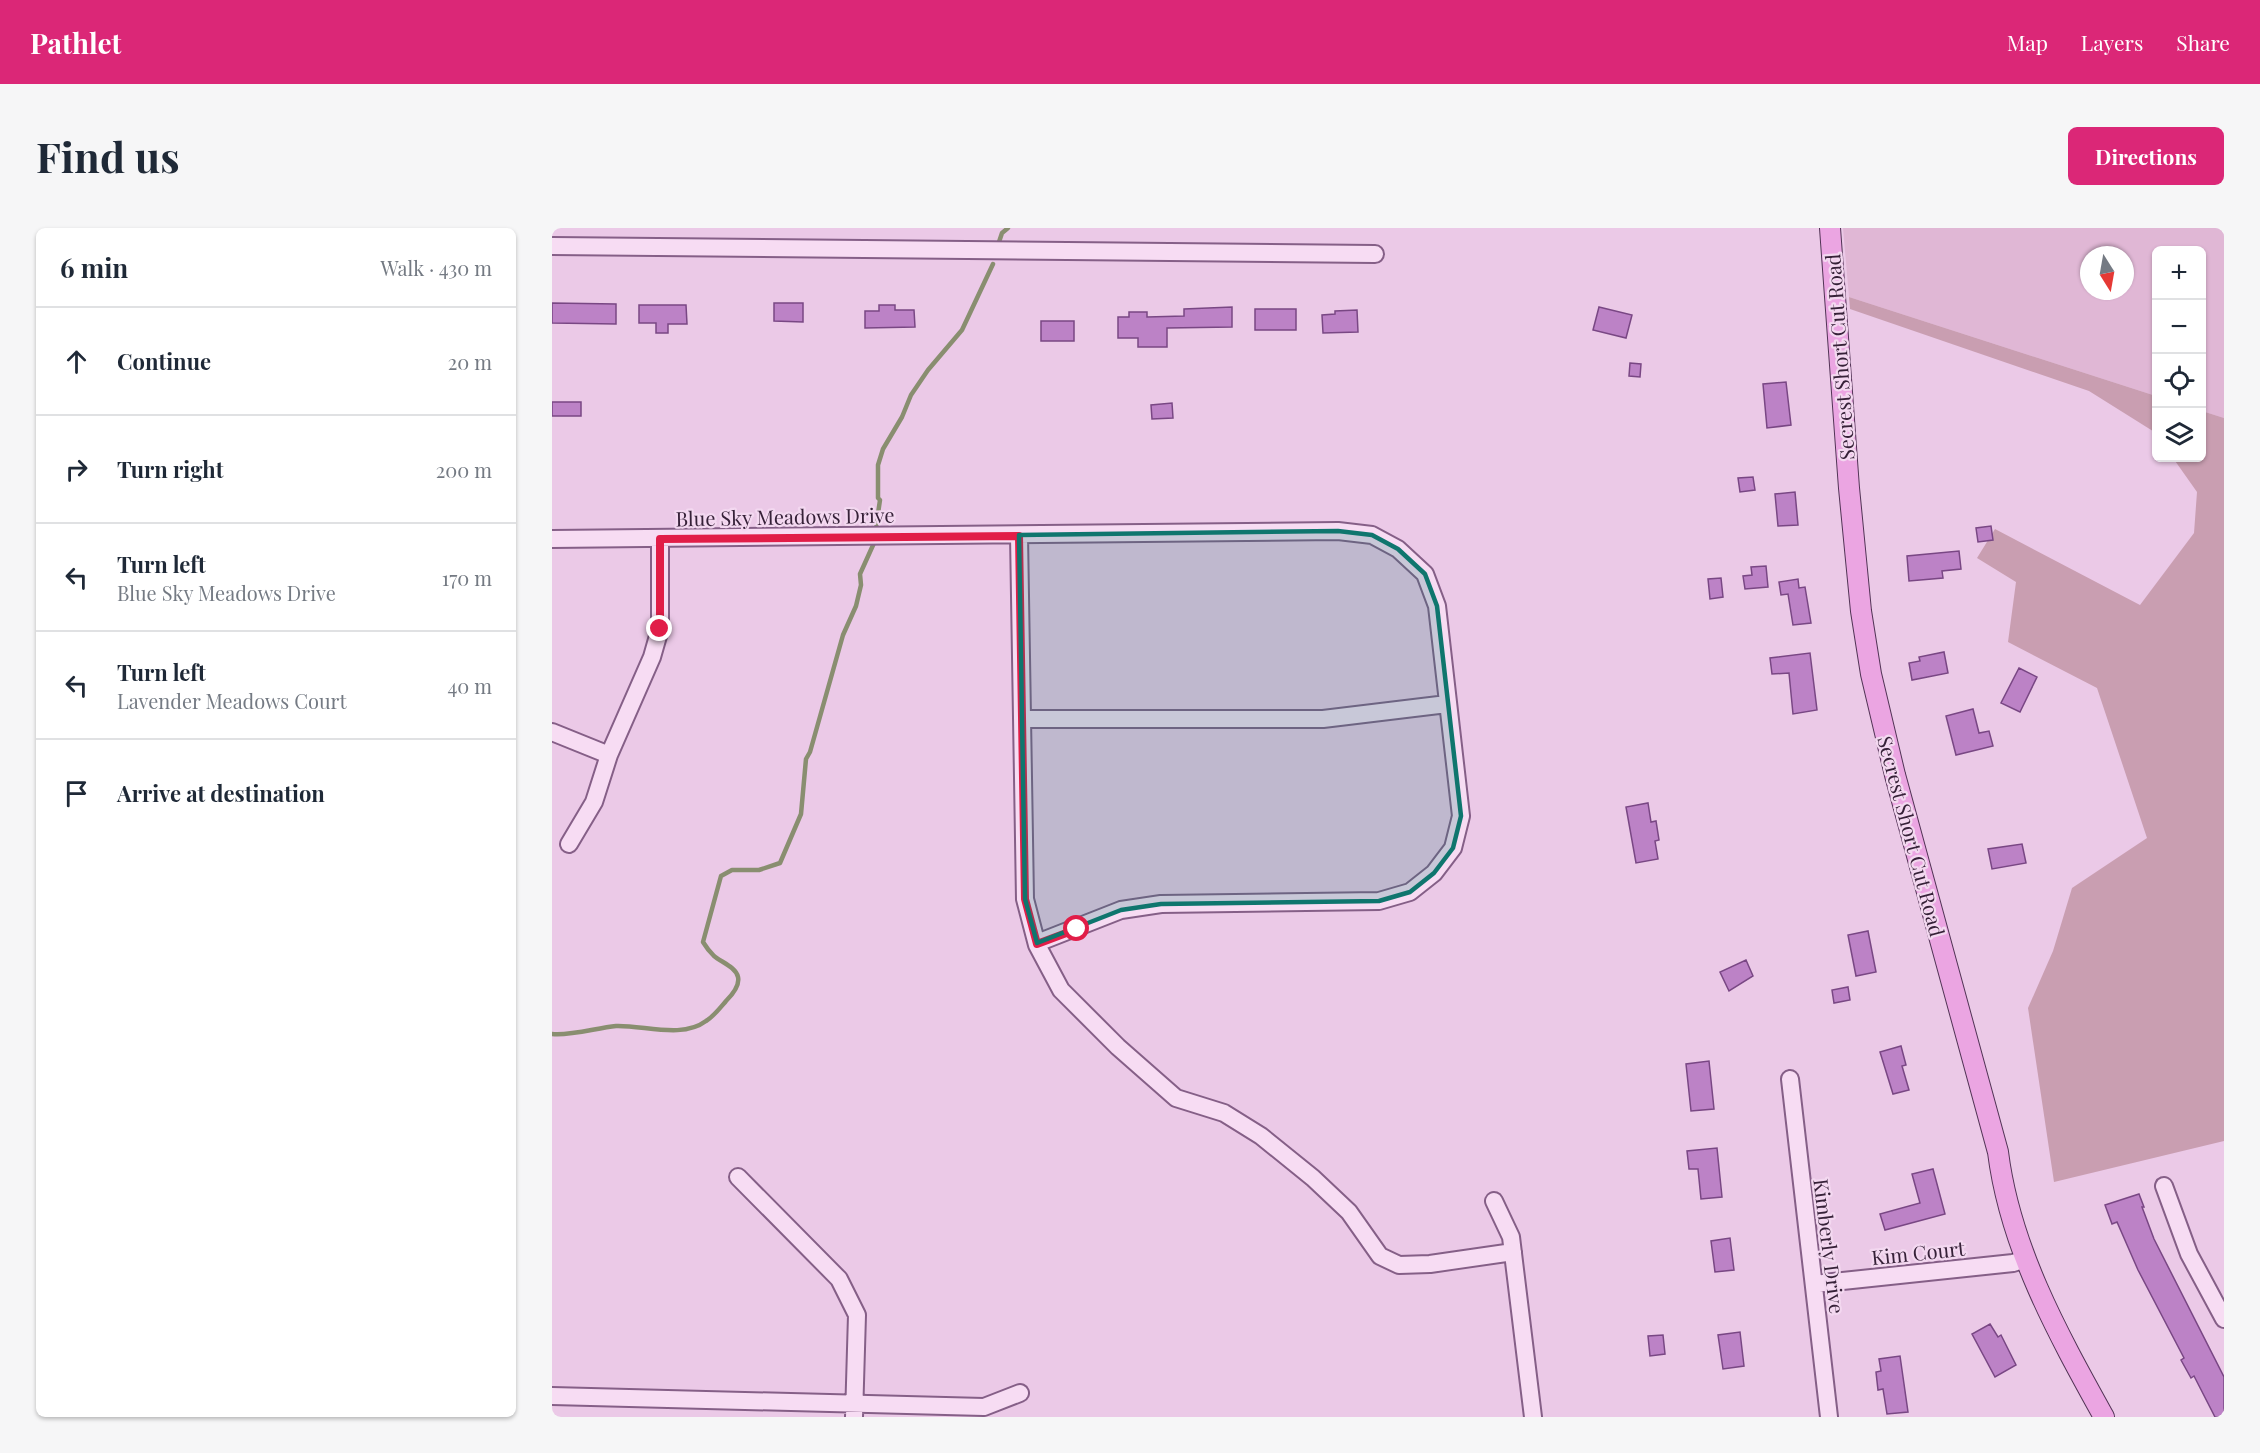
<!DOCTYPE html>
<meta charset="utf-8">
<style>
body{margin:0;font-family:"Playfair Display",serif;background:#f6f6f7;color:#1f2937}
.controls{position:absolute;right:18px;top:18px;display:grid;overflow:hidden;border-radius:9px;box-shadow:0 2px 4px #0004}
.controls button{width:54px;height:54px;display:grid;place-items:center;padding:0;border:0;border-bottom:2px solid #e0e1e3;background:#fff;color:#1f2937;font:30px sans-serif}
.compass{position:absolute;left:1528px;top:18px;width:54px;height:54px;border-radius:50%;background:#fff;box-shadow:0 2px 4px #0004;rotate:169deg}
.stop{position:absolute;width:18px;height:18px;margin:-14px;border:4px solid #e11d48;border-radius:50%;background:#fff}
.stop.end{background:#e11d48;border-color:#fff;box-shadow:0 2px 6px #0008}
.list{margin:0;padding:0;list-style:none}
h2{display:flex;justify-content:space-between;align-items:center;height:78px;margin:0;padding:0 24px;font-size:26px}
h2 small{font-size:20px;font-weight:400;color:#747a83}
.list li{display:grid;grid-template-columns:39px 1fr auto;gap:18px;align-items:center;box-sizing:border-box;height:108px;padding:0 24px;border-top:2px solid #e0e1e3}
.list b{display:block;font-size:22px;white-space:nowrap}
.list p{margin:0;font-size:20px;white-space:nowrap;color:#747a83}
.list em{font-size:20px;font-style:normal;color:#747a83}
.icon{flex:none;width:33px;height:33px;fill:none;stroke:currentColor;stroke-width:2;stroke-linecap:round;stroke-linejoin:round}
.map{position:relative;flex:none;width:1672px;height:1189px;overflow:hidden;border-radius:9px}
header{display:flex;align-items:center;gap:36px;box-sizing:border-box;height:84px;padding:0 30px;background:#db2777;color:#fff}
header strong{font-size:28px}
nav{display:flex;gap:33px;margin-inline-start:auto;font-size:21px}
.intro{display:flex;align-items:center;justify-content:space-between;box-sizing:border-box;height:144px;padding:0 36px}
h1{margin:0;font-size:42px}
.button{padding:15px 27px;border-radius:9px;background:#db2777;color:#fff;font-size:21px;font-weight:700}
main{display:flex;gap:36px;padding:0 36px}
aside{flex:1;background:#fff;border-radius:9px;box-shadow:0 2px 4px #0004}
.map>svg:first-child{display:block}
.farmland{fill:#e0b7d5;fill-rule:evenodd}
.green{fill:#c99eb1}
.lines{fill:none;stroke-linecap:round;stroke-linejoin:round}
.stream{stroke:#898e70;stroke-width:4.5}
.building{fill:#bc82c6;stroke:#794784;stroke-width:1.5}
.minor-casing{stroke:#855f87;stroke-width:20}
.major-casing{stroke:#513355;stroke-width:22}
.minor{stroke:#f7dcf3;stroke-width:16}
.major{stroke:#eba5e2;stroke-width:20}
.route{stroke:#e11d48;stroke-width:8}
.marked{fill:#0f766e;fill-opacity:0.2;stroke:#0f766e;stroke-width:4.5;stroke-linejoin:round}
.labels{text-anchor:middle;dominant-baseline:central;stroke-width:4.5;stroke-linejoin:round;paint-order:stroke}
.street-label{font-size:20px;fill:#362138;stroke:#f3d8f0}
</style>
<header>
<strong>Pathlet</strong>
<nav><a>Map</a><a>Layers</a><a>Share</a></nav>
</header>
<div class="intro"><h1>Find us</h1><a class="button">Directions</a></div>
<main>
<aside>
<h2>6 min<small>Walk · 430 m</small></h2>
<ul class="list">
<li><svg class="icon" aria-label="ahead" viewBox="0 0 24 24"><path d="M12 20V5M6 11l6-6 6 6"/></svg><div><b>Continue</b></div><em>20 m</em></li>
<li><svg class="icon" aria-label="right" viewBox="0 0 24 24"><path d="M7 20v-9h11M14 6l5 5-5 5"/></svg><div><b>Turn right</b></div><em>200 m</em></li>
<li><svg class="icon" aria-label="left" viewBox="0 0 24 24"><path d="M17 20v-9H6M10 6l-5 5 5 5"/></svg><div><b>Turn left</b><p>Blue Sky Meadows Drive</p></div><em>170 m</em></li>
<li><svg class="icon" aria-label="left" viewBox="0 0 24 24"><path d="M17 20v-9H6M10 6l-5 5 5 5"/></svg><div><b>Turn left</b><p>Lavender Meadows Court</p></div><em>40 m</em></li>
<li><svg class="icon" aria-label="arrive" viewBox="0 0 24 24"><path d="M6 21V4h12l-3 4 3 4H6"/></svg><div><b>Arrive at destination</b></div></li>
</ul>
</aside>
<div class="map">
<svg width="1672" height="1189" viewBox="0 0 1672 1189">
<rect width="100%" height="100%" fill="#ebc9e7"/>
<path class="farmland" d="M 1291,0 L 1672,0 L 1672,190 L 1650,183 L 1650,22 L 1604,22 L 1604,168 L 1297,69 ZM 1537,27 L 1573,27 L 1573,63 L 1537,63 Z"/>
<path class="green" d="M 1297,69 L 1604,168 L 1604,205 L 1537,163 L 1298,81 Z
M 1650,183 L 1672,190 L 1672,913 L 1502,954 L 1476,780 L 1501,723 L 1520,660 L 1595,610 L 1545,460 L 1456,414 L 1464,354 L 1425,330 L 1443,301 L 1588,377 L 1642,305 L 1645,264 L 1621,230 L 1650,230 Z"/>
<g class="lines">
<path class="stream" d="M 446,17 L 450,5 L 456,0
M 324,299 L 328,272 L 326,270 L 326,237 L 331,221 L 350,189 L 359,167 L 376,142 L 410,102 L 441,36
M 0,806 C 19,808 44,800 64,798 C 92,797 130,811 154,793 C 162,788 168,780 174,773 C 180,767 188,758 186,749 C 184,739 169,734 162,728 C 158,724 154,719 151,714 L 169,648 L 180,642 L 207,642 L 228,635 L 249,586 L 254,531 L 258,524 L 291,407 L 304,378 L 309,357 L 308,346 L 322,315"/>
</g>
<path class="building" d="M 0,75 L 64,76 L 64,96 L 0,95 Z
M 222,75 L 251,75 L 251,94 L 222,93 Z
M 87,77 L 134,77 L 135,96 L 116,96 L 116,105 L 104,105 L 104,95 L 87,95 Z
M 327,77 L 343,77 L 343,82 L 362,82 L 363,99 L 313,100 L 313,83 L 327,83 Z
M 680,79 L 680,99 L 615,100 L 615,119 L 586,119 L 586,110 L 566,110 L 566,89 L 577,89 L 577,84 L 595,84 L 595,89 L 632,88 L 632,81 Z
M 1047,79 L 1080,87 L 1074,110 L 1041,102 Z
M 703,81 L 744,81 L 744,102 L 703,102 Z
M 805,82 L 806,104 L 771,105 L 770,87 L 783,86 L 783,83 Z
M 489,93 L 522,93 L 522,113 L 489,113 Z
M 1078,135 L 1089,136 L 1088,149 L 1077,148 Z
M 1234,154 L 1239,197 L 1215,200 L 1211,156 Z
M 0,174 L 29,174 L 29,188 L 0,188 Z
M 620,175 L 621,190 L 600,191 L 599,177 Z
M 1201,249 L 1203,262 L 1188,264 L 1186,250 Z
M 1243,264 L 1246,297 L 1226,298 L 1223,266 Z
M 1439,298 L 1441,312 L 1426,314 L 1424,300 Z
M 1407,323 L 1409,341 L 1390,343 L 1391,350 L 1357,353 L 1355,328 Z
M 1214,338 L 1216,359 L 1193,361 L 1191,348 L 1200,347 L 1199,339 Z
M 1169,350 L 1171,369 L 1158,371 L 1156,351 Z
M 1246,351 L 1247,360 L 1253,359 L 1259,395 L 1241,397 L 1236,366 L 1229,367 L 1227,354 Z
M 1392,424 L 1396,445 L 1360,452 L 1357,435 L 1368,433 L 1367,429 Z
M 1258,425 L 1265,482 L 1241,486 L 1237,445 L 1220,446 L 1218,430 Z
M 1467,440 L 1485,449 L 1468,484 L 1449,475 Z
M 1421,481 L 1427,505 L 1437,503 L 1441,518 L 1404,527 L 1394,488 Z
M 1096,575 L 1099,594 L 1104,593 L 1107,612 L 1103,613 L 1106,631 L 1084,635 L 1074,579 Z
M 1470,616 L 1474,635 L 1440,641 L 1436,621 Z
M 1316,703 L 1324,744 L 1304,748 L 1296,707 Z
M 1194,732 L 1201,748 L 1177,763 L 1168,744 Z
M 1296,759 L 1298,772 L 1282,775 L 1280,762 Z
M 1349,818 L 1354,837 L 1350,838 L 1357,862 L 1341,866 L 1328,824 Z
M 1157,833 L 1162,881 L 1139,883 L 1134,836 Z
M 1165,920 L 1170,969 L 1149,971 L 1146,941 L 1137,941 L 1135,923 Z
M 1381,941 L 1393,986 L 1333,1002 L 1328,986 L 1368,975 L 1360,946 Z
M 1587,966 L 1592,979 L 1590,979 L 1602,1011 L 1672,1149 L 1672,1189 L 1663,1189 L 1642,1148 L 1639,1150 L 1629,1132 L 1632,1130 L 1586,1042 L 1565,994 L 1560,996 L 1553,977 Z
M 1178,1010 L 1182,1042 L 1163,1044 L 1159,1013 Z
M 1438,1096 L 1446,1109 L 1449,1107 L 1464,1137 L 1443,1149 L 1420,1106 Z
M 1188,1104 L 1192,1138 L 1171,1141 L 1166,1107 Z
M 1111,1107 L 1113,1126 L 1098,1128 L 1096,1108 Z
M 1348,1128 L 1356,1184 L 1335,1186 L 1331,1161 L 1326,1162 L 1324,1144 L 1329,1143 L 1327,1131 Z"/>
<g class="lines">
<defs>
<path id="minor" d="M 0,18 L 823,26
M 467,307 L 473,671 L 485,717 L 509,762 L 566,819 L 624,870 L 672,885 L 709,908 L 761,950 L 797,984 L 828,1028 L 847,1037 L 878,1036 L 961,1024
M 0,311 L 786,303 L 820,307 L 846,321 L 873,346 L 885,378 L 909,588 L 901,620 L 882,645 L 858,664 L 827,673 L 609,676 L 569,682 L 485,715
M 470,491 L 771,491 L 895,476
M 0,504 L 57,527
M 17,616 L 42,574 L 57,527 L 100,429 L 108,401 L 108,311
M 1238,851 L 1277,1189
M 186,949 L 287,1051 L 305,1087 L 302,1189
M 1612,958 L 1637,1026 L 1672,1091
M 942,973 L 959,1009 L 981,1189
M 1262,1056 L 1461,1035 L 1474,1031
M 0,1168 L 432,1179 L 468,1165"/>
<path id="major" d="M 1278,0 L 1297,260 L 1309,383 L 1319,446 L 1343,547 L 1446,924 C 1458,1020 1506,1106 1552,1189"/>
</defs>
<use href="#minor" class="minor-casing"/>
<use href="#major" class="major-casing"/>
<use href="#minor" class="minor"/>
<use href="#major" class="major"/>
</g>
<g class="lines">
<path class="route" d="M 108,401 L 108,311 L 467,308 L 473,671 L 485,716 L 525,701"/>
</g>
<path class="marked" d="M 786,303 L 820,307 L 846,321 L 873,346 L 885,378 L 909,588 L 901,620 L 882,645 L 858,664 L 827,673 L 609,676 L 569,682 L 485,715 L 473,671 L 467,307 Z"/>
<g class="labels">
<g class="street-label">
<text transform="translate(1287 129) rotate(-94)">Secrest Short Cut Road</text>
<text transform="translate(233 288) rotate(-1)">Blue Sky Meadows Drive</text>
<text transform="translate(1360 608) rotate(75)">Secrest Short Cut Road</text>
<text transform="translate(1278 1018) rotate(83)">Kimberly Drive</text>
<text transform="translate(1366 1024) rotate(-6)">Kim Court</text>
</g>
</g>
</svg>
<div class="controls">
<button>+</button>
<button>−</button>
<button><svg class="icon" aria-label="locate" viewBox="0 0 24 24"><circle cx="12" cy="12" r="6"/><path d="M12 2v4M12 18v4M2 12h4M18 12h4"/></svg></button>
<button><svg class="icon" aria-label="layers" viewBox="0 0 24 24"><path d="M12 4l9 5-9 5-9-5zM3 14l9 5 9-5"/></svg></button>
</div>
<svg class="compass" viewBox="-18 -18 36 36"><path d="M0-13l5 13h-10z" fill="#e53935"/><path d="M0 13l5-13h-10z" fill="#747a83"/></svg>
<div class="stop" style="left:525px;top:701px"></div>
<div class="stop end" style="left:108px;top:401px"></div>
</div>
</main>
